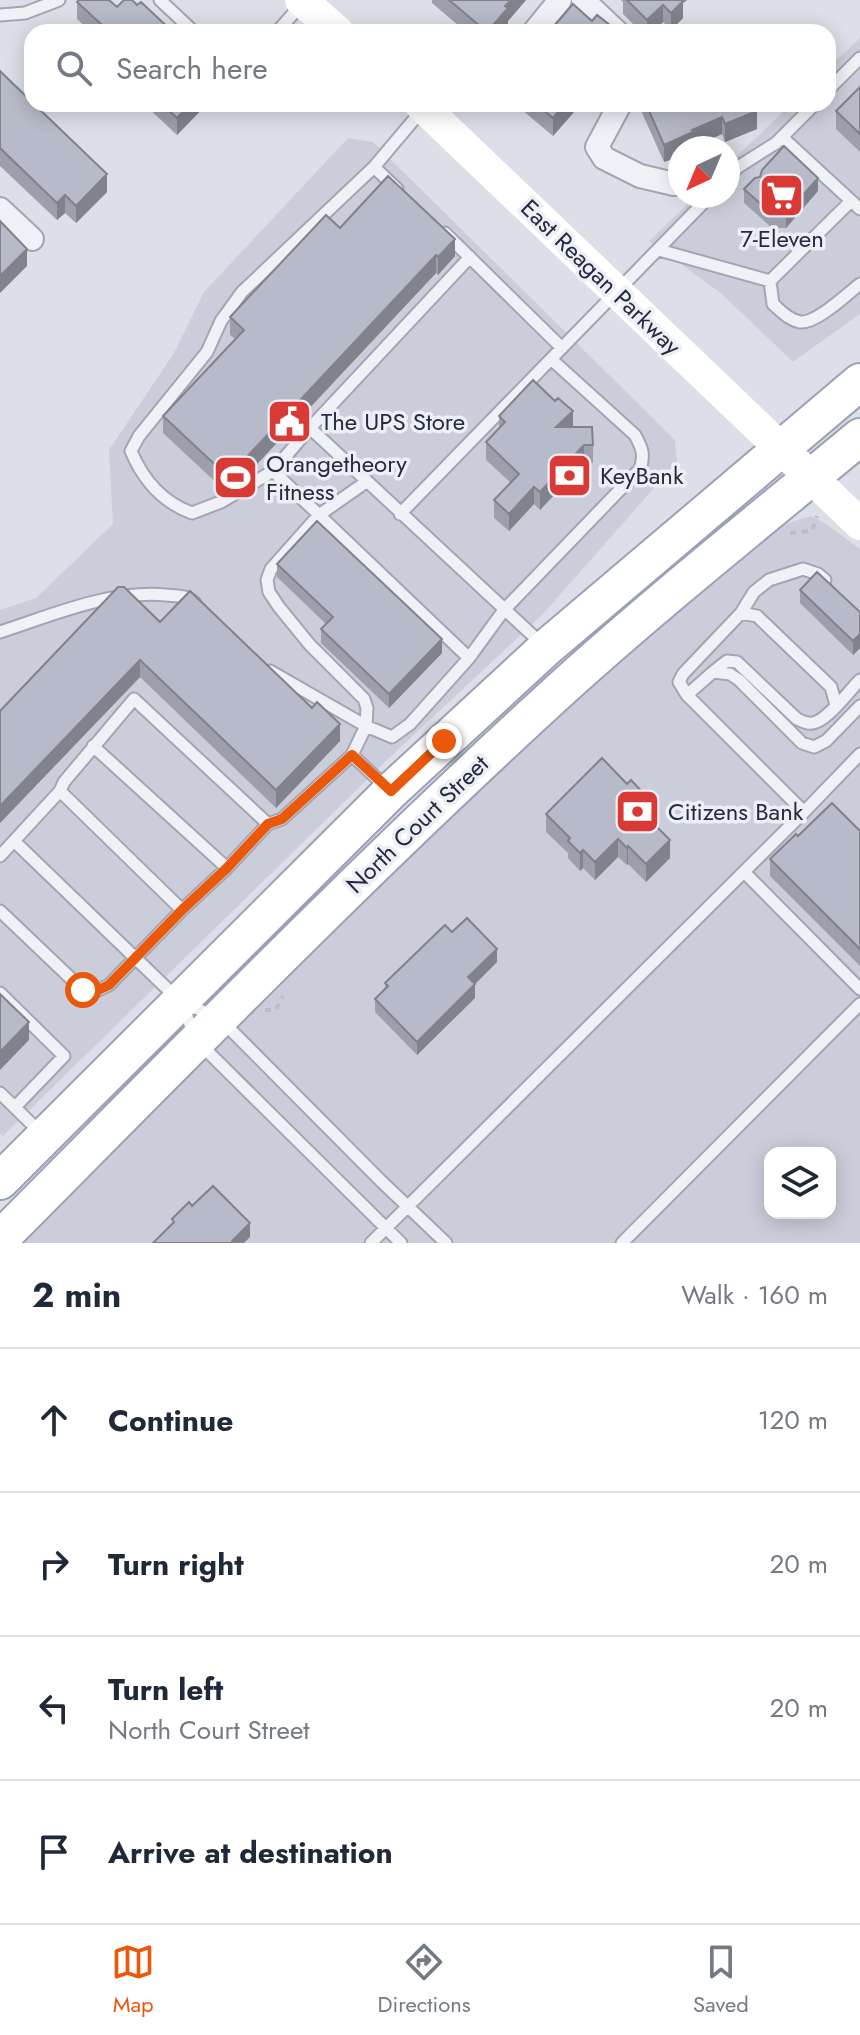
<!DOCTYPE html>
<meta charset="utf-8">
<style>
body{margin:0;font-family:Jost,sans-serif;background:#f6f6f7;color:#1f2937}
.controls{position:absolute;right:24px;bottom:24px;display:grid;overflow:hidden;border-radius:16px;box-shadow:0 4px 20px #0003}
.controls button{width:72px;height:72px;display:grid;place-items:center;padding:0;border:0;border-bottom:2px solid #e0e1e3;background:#fff;color:#1f2937;font:40px sans-serif}
.compass{position:absolute;left:668px;top:136px;width:72px;height:72px;border-radius:50%;background:#fff;box-shadow:0 4px 20px #0003;rotate:224deg}
.stop{position:absolute;width:24px;height:24px;margin:-18px;border:6px solid #ea580c;border-radius:50%;background:#fff}
.stop.end{background:#ea580c;border-color:#fff;box-shadow:0 2px 8px #0008}
.list{margin:0;padding:0;list-style:none}
h2{display:flex;justify-content:space-between;align-items:center;height:104px;margin:0;padding:0 32px;font-size:34px}
h2 small{font-size:26px;font-weight:400;color:#747a83}
.list li{display:grid;grid-template-columns:52px 1fr auto;gap:24px;align-items:center;box-sizing:border-box;height:144px;padding:0 32px;border-top:2px solid #e0e1e3}
.list b{display:block;font-size:30px;white-space:nowrap}
.list p{margin:0;font-size:26px;white-space:nowrap;color:#747a83}
.list em{font-size:26px;font-style:normal;color:#747a83}
.icon{flex:none;width:44px;height:44px;fill:none;stroke:currentColor;stroke-width:2;stroke-linecap:round;stroke-linejoin:round}
.map{position:relative;flex:none;width:860px;height:1243px;overflow:hidden}
.search{position:absolute;background:#fff;box-shadow:0 4px 20px #0003;left:24px;right:24px;top:24px;height:88px;display:flex;align-items:center;gap:20px;box-sizing:border-box;padding:0 28px;border-radius:24px;color:#747a83;font-size:30px}
.sheet{height:680px;background:#fff}
nav{display:flex;justify-content:space-around;align-items:center;box-sizing:border-box;height:112px;border-top:2px solid #e0e1e3;background:#fff;font-size:22px;color:#747a83}
nav a{display:grid;justify-items:center;gap:4px}
nav .on{color:#ea580c}
.map>svg:first-child{display:block}
.built{fill:#cbceda;fill-rule:evenodd}
.lines{fill:none;stroke-linecap:round;stroke-linejoin:round}
.lane-casing{stroke:#a2a5b2;stroke-width:15}
.street-casing{stroke:#a2a5b2;stroke-width:26}
.primary-casing{stroke:#9ba1b5;stroke-width:40}
.path{stroke:#bbbdc7;stroke-width:4;stroke-dasharray:6 6;stroke-linecap:butt}
.lane{stroke:#f0f1f6;stroke-width:11}
.street{stroke:#f0f1f6;stroke-width:22}
.secondary{stroke:#fff;stroke-width:32}
.primary{stroke:#fff;stroke-width:36}
.wall{fill:#9da0ac}
.shaded-wall{fill:#80828c}
.building{fill:#b7bac8;stroke:#80828c;stroke-width:2}
.route{stroke:#ea580c;stroke-width:10}
.labels{text-anchor:middle;dominant-baseline:central;stroke-width:7;stroke-linejoin:round;paint-order:stroke}
.poi-label{font-size:24px;fill:#252a40;stroke:#eceff6;text-anchor:start}
.street-label{font-size:24px;fill:#252a40;stroke:#eceff6}
</style>
<div class="map">
<svg width="860" height="1243" viewBox="0 0 860 1243">
<rect width="100%" height="100%" fill="#dddfe8"/>
<path class="built" d="M 860,38 L 860,314 L 793,362 L 722,294 L 649,241 L 696,196 L 728,196 L 728,165 L 791,104 L 828,104 L 828,68 Z
M 348,138 L 373,142 L 675,440 L 677,462 L 543,614 L 386,761 L 3,1136 L 0,1134 L 0,610 L 36,598 L 113,524 L 109,450 L 174,353 L 204,292 Z
M 811,516 L 825,523 L 860,549 L 860,1243 L 19,1243 L 504,760 L 776,527 ZM 770,1153 L 830,1153 L 830,1213 L 770,1213 Z"/>
<g class="lines">
<defs>
<path id="lane" d="M 160,0 L 194,32
M 0,15 L 25,13 L 59,0
M 277,32 L 300,6
M 828,90 L 860,58
M 782,137 L 860,209
M 374,167 L 242,292 L 221,321 L 207,352 L 139,436 L 131,451 C 143,480 162,502 192,513 L 221,502 L 273,471 L 469,658
M 728,177 L 738,167 L 776,143 L 815,104
M 397,189 L 374,167 L 422,110
M 445,233 L 562,348
M 659,250 L 770,281 L 773,304 C 781,311 789,320 800,322 C 816,324 847,294 860,284
M 770,281 L 851,201
M 310,428 L 544,646
M 273,471 L 310,428 L 470,257
M 400,514 L 551,359
M 741,613 L 757,616 L 831,687 L 836,705
M 0,632 C 53,615 109,590 166,595 C 177,596 187,595 195,603
M 270,671 L 366,726 L 392,737 L 410,724 L 469,658 L 504,610 L 640,469 C 645,455 642,448 635,435 L 551,359 L 710,196
M 713,672 L 727,661 L 737,662 L 797,719 C 804,722 809,725 816,722 C 830,717 849,691 860,680
M 687,695 L 713,672 L 730,674 L 739,680 L 802,743 L 814,747 L 826,741 L 860,706
M 93,746 L 227,868
M 352,755 L 387,788
M 60,791 L 182,910
M 804,812 L 687,695 L 679,682 L 683,674 L 741,613 L 754,592 L 769,580 L 803,569 L 818,574 L 825,580
M 14,841 L 181,1002 L 219,1018 L 381,1181 L 446,1243
M 0,856 L 60,791 L 64,782 L 134,699 L 268,824
M 744,872 L 860,989
M 0,911 L 83,990 L 96,991 L 109,985 L 182,910 L 227,868 L 268,824 L 282,819 L 352,755 L 366,726 L 367,708 L 364,699 L 310,645 L 279,607 L 269,592 L 267,580 L 271,569 L 319,515 L 366,482
M 0,993 L 64,1056 L 15,1107
M 183,1006 L 196,1040 L 401,1243
M 0,1093 L 41,1133
M 371,1243 L 804,812 L 860,754
M 622,1243 L 860,1004"/>
<path id="street" d="M 583,0 L 617,32
M 534,32 L 560,0
M 620,104 L 597,147 L 604,158 L 640,176 L 674,184 L 680,181
M 0,209 L 32,239"/>
<path id="primary" d="M 0,1181 L 391,791 L 546,648 L 860,382
M 0,1239 C 185,1053 367,866 560,690 C 657,602 760,520 860,437"/>
</defs>
<use href="#lane" class="lane-casing"/>
<use href="#street" class="street-casing"/>
<use href="#primary" class="primary-casing"/>
<path class="path" d="M 790,533 L 812,531 L 817,516
M 265,1010 L 276,1010 L 283,996"/>
<use href="#lane" class="lane"/>
<use href="#street" class="street"/>
<path class="secondary" d="M 301,0 L 338,32
M 420,104 L 860,524"/>
<use href="#primary" class="primary"/>
</g>
<path class="wall" d="M 432,0 L 526,0 L 508,21 L 508,26 L 502,32 L 466,32 L 432,3 Z
M 621,0 L 687,0 L 683,3 L 683,18 L 671,30 L 663,22 L 653,32 L 641,32 L 623,14 L 623,2 Z
M 77,2 L 117,7 L 137,5 L 173,32 L 91,32 L 77,19 Z
M 0,71 L 107,192 L 76,223 L 65,213 L 57,220 L 0,166 Z
M 860,87 L 860,152 L 836,129 L 836,111 Z
M 144,104 L 207,104 L 177,135 Z
M 515,104 L 577,104 L 574,108 L 574,112 L 553,136 Z
M 638,104 L 758,104 L 754,106 L 757,129 L 725,142 L 722,134 L 693,147 L 693,148 L 680,148 L 680,156 L 664,162 Z
M 744,189 L 818,191 L 786,228 L 772,228 L 744,203 Z
M 340,228 L 455,256 L 438,275 L 436,273 L 242,480 L 224,490 L 163,433 L 163,416 L 235,339 L 230,335 L 230,317 Z
M 499,416 L 573,427 L 593,445 L 593,463 L 584,463 L 540,510 L 534,504 L 509,531 L 494,518 L 494,500 L 511,483 L 486,460 L 486,442 L 499,428 Z
M 277,564 L 442,653 L 389,708 L 321,643 L 321,629 L 326,624 L 277,577 Z
M 800,590 L 860,612 L 860,648 L 853,655 L 800,603 Z
M 160,622 L 340,741 L 276,808 L 140,677 L 0,823 L 0,711 Z
M 647,805 L 670,858 L 646,882 L 628,864 L 627,865 L 618,857 L 595,880 L 583,868 L 580,871 L 568,858 L 568,853 L 546,832 L 546,814 Z
M 860,831 L 860,966 L 770,876 L 770,859 L 798,836 Z
M 452,932 L 497,962 L 475,984 L 475,998 L 417,1055 L 375,1012 L 375,999 L 385,988 L 385,983 Z"/>
<path class="shaded-wall" d="M 511,0 L 526,0 L 508,21 L 508,26 L 502,32 L 487,32 Z
M 676,0 L 687,0 L 683,3 L 683,18 L 671,30 L 671,13 Z
M 663,5 L 663,22 L 653,32 L 647,32 L 647,20 Z
M 190,104 L 207,104 L 177,135 L 177,118 Z
M 565,104 L 577,104 L 574,108 L 574,112 L 553,136 L 553,118 Z
M 757,111 L 757,129 L 725,142 L 725,124 Z
M 722,117 L 722,134 L 693,147 L 693,148 L 680,148 L 680,156 L 664,162 L 664,145 L 692,130 Z
M 107,174 L 107,192 L 76,223 L 76,206 Z
M 818,178 L 818,191 L 786,228 L 786,214 Z
M 65,195 L 65,213 L 57,220 L 57,203 Z
M 455,239 L 455,256 L 438,275 L 438,257 Z
M 27,249 L 27,266 L 0,293 L 0,276 Z
M 436,255 L 436,273 L 242,480 L 224,490 L 224,473 Z
M 573,411 L 573,428 L 556,427 Z
M 584,445 L 584,463 L 540,510 L 540,492 Z
M 534,487 L 534,504 L 509,531 L 509,514 Z
M 860,634 L 860,648 L 853,655 L 853,641 Z
M 442,639 L 442,653 L 389,708 L 389,694 Z
M 140,660 L 140,677 L 0,823 L 0,806 Z
M 340,724 L 340,741 L 276,808 L 276,790 Z
M 657,814 L 657,832 L 651,821 Z
M 618,839 L 618,857 L 595,880 L 595,862 Z
M 670,840 L 670,858 L 646,882 L 646,864 Z
M 628,846 L 628,864 L 627,865 L 627,848 Z
M 583,850 L 583,868 L 580,871 L 580,853 Z
M 497,949 L 497,962 L 468,991 L 468,977 Z
M 475,984 L 475,998 L 417,1055 L 417,1042 Z
M 29,1022 L 29,1040 L 0,1070 L 0,1052 Z
M 250,1223 L 250,1237 L 244,1243 L 232,1243 L 232,1241 Z"/>
<path class="building" d="M 79,0 L 109,0 L 117,7 L 124,0 L 132,0 L 137,5 L 141,2 L 173,32 L 94,32 L 101,24 L 77,2 Z
M 449,0 L 511,0 L 505,6 L 508,8 L 487,32 Z
M 627,0 L 683,0 L 683,1 L 671,13 L 663,5 L 647,20 Z
M 573,4 L 592,21 L 597,15 L 611,26 L 606,32 L 554,32 L 556,30 L 553,27 Z
M 0,71 L 32,102 L 32,104 L 34,104 L 107,174 L 76,206 L 65,195 L 57,203 L 0,148 Z
M 860,87 L 860,134 L 836,111 Z
M 162,104 L 190,104 L 177,118 Z
M 536,104 L 565,104 L 553,118 Z
M 646,104 L 754,104 L 757,111 L 725,124 L 722,117 L 692,130 L 693,132 L 664,145 Z
M 784,146 L 818,178 L 786,214 L 772,214 L 744,189 L 755,178 L 760,177 L 762,170 Z
M 388,176 L 455,239 L 438,257 L 436,255 L 242,462 L 224,473 L 163,416 L 244,330 L 230,317 L 326,215 L 340,228 Z
M 0,221 L 27,249 L 0,276 Z
M 533,380 L 555,401 L 558,398 L 573,411 L 556,427 L 592,427 L 593,445 L 584,445 L 540,492 L 534,487 L 509,514 L 494,500 L 519,474 L 486,442 L 505,422 L 499,416 Z
M 317,521 L 442,639 L 389,694 L 321,629 L 333,617 L 277,564 Z
M 817,572 L 860,612 L 860,634 L 853,641 L 800,590 Z
M 118,587 L 124,587 L 160,622 L 190,591 L 312,708 L 317,702 L 340,724 L 276,790 L 140,660 L 0,806 L 0,711 Z
M 602,758 L 627,784 L 631,780 L 647,797 L 643,801 L 657,814 L 651,821 L 670,840 L 646,864 L 628,846 L 627,848 L 618,839 L 595,862 L 583,850 L 580,853 L 568,841 L 570,838 L 546,814 Z
M 832,803 L 860,831 L 860,949 L 770,859 L 796,834 L 798,836 Z
M 467,918 L 497,949 L 468,977 L 475,984 L 417,1042 L 375,999 L 388,986 L 385,983 L 445,925 L 452,932 Z
M 0,994 L 29,1022 L 0,1052 Z
M 213,1186 L 250,1223 L 232,1241 L 235,1243 L 153,1243 L 174,1222 L 172,1219 L 189,1202 L 192,1206 Z"/>
<g class="lines">
<path class="route" d="M 83,990 L 96,991 L 109,985 L 182,910 L 227,868 L 268,824 L 282,819 L 352,755 L 391,791 L 444,741"/>
</g>
<defs>
<symbol id="supermarket-square" viewBox="-11 -11 22 22"><rect x="-9" y="-9" width="18" height="18" rx="4" fill="#d93a36" stroke="#eceff6"/><path d="M-6-5.5h2.5l.6 2H6L4.5 2H-2.5L-4.4-4H-6ZM-1.5 3.2a1.3 1.3 0 1 0 .1 0ZM3 3.2a1.3 1.3 0 1 0 .1 0Z" fill="#fff"/></symbol>
<symbol id="civic-square" viewBox="-11 -11 22 22"><rect x="-9" y="-9" width="18" height="18" rx="4" fill="#d93a36" stroke="#eceff6"/><path d="M-.6-6.5H3V-4.5H.6V-3L4-1V1h2V6H-6V1h2V-1L-.6-3ZM-1.2 2.5V6h2.4V2.5Z" fill="#fff"/></symbol>
<symbol id="bank-square" viewBox="-11 -11 22 22"><rect x="-9" y="-9" width="18" height="18" rx="4" fill="#d93a36" stroke="#eceff6"/><path d="M-6-4H6V4H-6ZM0-2.3a2.3 2.3 0 1 0 0 4.6a2.3 2.3 0 1 0 0-4.6Z" fill="#fff"/></symbol>
<symbol id="stadium-square" viewBox="-11 -11 22 22"><rect x="-9" y="-9" width="18" height="18" rx="4" fill="#d93a36" stroke="#eceff6"/><path d="M0-5a6.5 5 0 1 0 0 10a6.5 5 0 1 0 0-10ZM-3.5-1.8h7v3.6h-7Z" fill="#fff"/></symbol>
</defs>
<g fill-rule="evenodd">
<use href="#supermarket-square" x="756" y="170" width="51" height="51"/>
<use href="#civic-square" x="264" y="396" width="51" height="51"/>
<use href="#bank-square" x="544" y="450" width="51" height="51"/>
<use href="#stadium-square" x="210" y="452" width="51" height="51"/>
<use href="#bank-square" x="612" y="786" width="51" height="51"/>
</g>
<g class="labels">
<g class="poi-label">
<text x="782" y="238" text-anchor="middle">7-Eleven</text>
<text x="321" y="421">The UPS Store</text>
<text x="266" y="463">Orangetheory<tspan x="266" dy="28">Fitness</tspan></text>
<text x="600" y="475">KeyBank</text>
<text x="668" y="811">Citizens Bank</text>
</g>
<g class="street-label">
<text transform="translate(601 277) rotate(44)">East Reagan Parkway</text>
<text transform="translate(417 824) rotate(-44)">North Court Street</text>
</g>
</g>
</svg>
<div class="controls">
<button><svg class="icon" aria-label="layers" viewBox="0 0 24 24"><path d="M12 4l9 5-9 5-9-5zM3 14l9 5 9-5"/></svg></button>
</div>
<svg class="compass" viewBox="-18 -18 36 36"><path d="M0-13l5 13h-10z" fill="#e53935"/><path d="M0 13l5-13h-10z" fill="#747a83"/></svg>
<div class="stop" style="left:83px;top:990px"></div>
<div class="stop end" style="left:444px;top:741px"></div>
<div class="search"><svg class="icon" aria-label="search" viewBox="0 0 24 24"><circle cx="10" cy="10" r="6"/><path d="M15 15l6 6"/></svg>Search here</div>
</div>
<section class="sheet">
<h2>2 min<small>Walk · 160 m</small></h2>
<ul class="list">
<li><svg class="icon" aria-label="ahead" viewBox="0 0 24 24"><path d="M12 20V5M6 11l6-6 6 6"/></svg><div><b>Continue</b></div><em>120 m</em></li>
<li><svg class="icon" aria-label="right" viewBox="0 0 24 24"><path d="M7 20v-9h11M14 6l5 5-5 5"/></svg><div><b>Turn right</b></div><em>20 m</em></li>
<li><svg class="icon" aria-label="left" viewBox="0 0 24 24"><path d="M17 20v-9H6M10 6l-5 5 5 5"/></svg><div><b>Turn left</b><p>North Court Street</p></div><em>20 m</em></li>
<li><svg class="icon" aria-label="arrive" viewBox="0 0 24 24"><path d="M6 21V4h12l-3 4 3 4H6"/></svg><div><b>Arrive at destination</b></div></li>
</ul>
</section>
<nav>
<a class="on"><svg class="icon" aria-label="map" viewBox="0 0 24 24"><path d="M3 6l6-2 6 2 6-2v14l-6 2-6-2-6 2zM9 4v14M15 6v14"/></svg>Map</a>
<a><svg class="icon" aria-label="directions" viewBox="0 0 24 24"><path d="M12 3l9 9-9 9-9-9zM9 14v-3h6M13 9l2 2-2 2"/></svg>Directions</a>
<a><svg class="icon" aria-label="saved" viewBox="0 0 24 24"><path d="M7 4h10v16l-5-4-5 4z"/></svg>Saved</a>
</nav>
